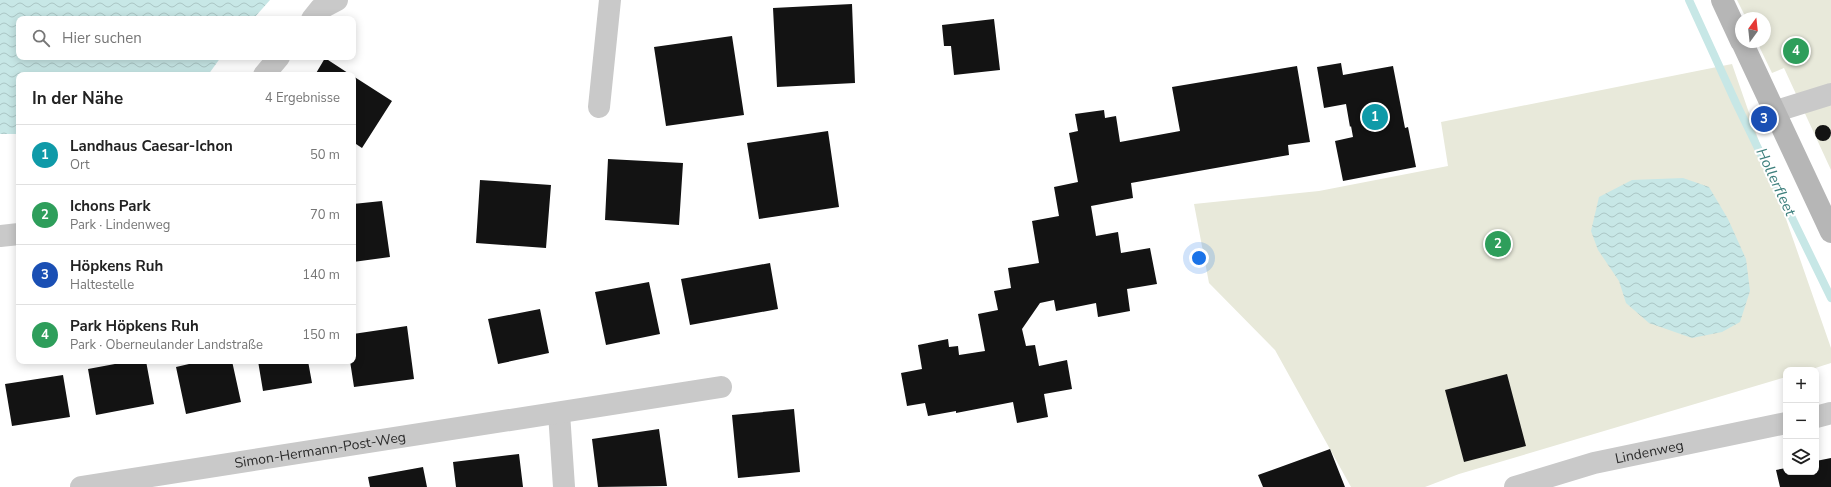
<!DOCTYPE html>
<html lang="de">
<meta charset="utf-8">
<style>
body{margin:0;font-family:"Nunito Sans",sans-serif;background:#f6f6f6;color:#222}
.controls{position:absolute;right:12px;bottom:12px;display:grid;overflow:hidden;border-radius:8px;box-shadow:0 2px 10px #0003}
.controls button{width:36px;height:36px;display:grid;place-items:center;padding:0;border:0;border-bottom:1px solid #e0e0e0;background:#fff;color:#222;font:20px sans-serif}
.compass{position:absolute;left:1735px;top:12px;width:36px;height:36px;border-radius:50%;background:#fff;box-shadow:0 2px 10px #0003;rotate:15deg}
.you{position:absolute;left:1199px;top:258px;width:14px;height:14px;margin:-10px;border:3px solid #fff;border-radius:50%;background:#1a73e8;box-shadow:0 0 0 6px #1a73e833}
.badge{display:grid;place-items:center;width:26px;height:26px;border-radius:50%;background:#b45309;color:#fff;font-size:13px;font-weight:700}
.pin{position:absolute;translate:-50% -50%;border:2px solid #fff;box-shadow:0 1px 4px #0006}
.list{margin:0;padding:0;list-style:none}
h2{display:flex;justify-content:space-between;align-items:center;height:52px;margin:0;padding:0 16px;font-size:17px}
h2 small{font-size:13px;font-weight:400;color:#767676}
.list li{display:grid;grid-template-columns:26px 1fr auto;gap:12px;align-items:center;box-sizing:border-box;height:60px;padding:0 16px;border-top:1px solid #e0e0e0}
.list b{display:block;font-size:15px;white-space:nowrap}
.list p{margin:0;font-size:13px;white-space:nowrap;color:#767676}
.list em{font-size:13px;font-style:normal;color:#767676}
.icon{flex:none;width:22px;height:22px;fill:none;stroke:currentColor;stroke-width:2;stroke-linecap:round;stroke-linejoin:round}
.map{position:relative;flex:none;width:1831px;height:487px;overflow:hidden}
.search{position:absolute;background:#fff;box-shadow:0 2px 10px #0003;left:16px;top:16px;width:340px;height:44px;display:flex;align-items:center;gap:10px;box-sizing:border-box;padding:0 14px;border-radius:8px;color:#767676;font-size:15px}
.panel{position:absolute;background:#fff;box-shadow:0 2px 10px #0003;left:16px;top:72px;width:340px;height:292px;border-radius:8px}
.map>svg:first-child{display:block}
.park{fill:#e8e9da}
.water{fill:url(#water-waves)}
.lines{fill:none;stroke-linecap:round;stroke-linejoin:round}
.stream{stroke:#c7e7e6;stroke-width:8}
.building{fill:#131313}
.street{stroke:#c9c9c9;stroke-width:22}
.secondary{stroke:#b6b6b6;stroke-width:22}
.labels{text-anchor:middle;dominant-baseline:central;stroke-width:4;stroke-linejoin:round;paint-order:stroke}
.street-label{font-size:14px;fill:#2c2c2c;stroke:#fff}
.water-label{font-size:15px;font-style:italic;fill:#3f817e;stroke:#fff}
</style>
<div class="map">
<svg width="1831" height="487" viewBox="0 0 1831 487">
<defs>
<pattern id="water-waves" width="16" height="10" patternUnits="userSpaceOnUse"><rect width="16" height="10" fill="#c7e7e6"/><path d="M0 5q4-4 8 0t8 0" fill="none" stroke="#abc6c5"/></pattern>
</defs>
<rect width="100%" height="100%" fill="#fff"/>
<path class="park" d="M 1737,0 L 1831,0 L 1831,170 L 1784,68 L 1772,73 L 1757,42 L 1765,42 L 1765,18 L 1746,18 Z
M 1732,64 L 1831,348 L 1831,363 L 1809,370 L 1786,370 L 1786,377 L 1459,474 L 1425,487 L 1351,487 L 1275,350 L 1209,283 L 1194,204 L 1319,191 L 1448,166 L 1441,122 Z"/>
<path class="water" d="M 0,0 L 270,0 L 253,19 L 19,19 L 19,57 L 221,57 L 208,75 L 19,75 L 19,134 L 0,134 Z
M 1683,178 L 1709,187 L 1728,219 L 1746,259 L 1750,291 L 1740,322 L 1722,332 L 1692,338 L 1649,323 L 1626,303 L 1619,281 L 1598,250 L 1591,231 L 1599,197 L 1632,180 Z"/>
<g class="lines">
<path class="stream" d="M 1689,0 L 1736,103 L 1831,298"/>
</g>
<path class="building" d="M 852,4 L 855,83 L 777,87 L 773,8 Z
M 994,19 L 1000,70 L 954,75 L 951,46 L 944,46 L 942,25 Z
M 732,36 L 744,115 L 666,126 L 654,47 Z
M 325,58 L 351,75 L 315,75 Z
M 1341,63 L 1343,75 L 1393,66 L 1405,128 L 1408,127 L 1416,167 L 1343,181 L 1335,141 L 1353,137 L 1351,126 L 1350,127 L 1346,104 L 1324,108 L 1317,67 Z
M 1297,66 L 1310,142 L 1288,145 L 1289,155 L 1131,183 L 1133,198 L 1091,206 L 1096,236 L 1118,232 L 1121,253 L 1150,248 L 1157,284 L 1127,289 L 1130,311 L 1098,317 L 1096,303 L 1056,311 L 1054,300 L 1040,303 L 1022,329 L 1026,346 L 1035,345 L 1039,366 L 1067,360 L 1072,389 L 1044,394 L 1048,417 L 1017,423 L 1013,402 L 956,413 L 956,411 L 928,416 L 925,403 L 907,406 L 901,373 L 922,369 L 918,345 L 948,339 L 949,347 L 958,346 L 959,355 L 985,351 L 978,314 L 998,310 L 994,291 L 1011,288 L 1008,268 L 1039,263 L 1032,221 L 1059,216 L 1054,187 L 1078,182 L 1069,133 L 1078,131 L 1075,114 L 1104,110 L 1105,118 L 1116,116 L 1120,142 L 1180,131 L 1172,87 Z
M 353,76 L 392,101 L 362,148 L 353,142 Z
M1815 133a8 8 0 1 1 16 0a8 8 0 1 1-16 0Z
M 828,131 L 839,207 L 759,219 L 747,143 Z
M 608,159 L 683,163 L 679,225 L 605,220 Z
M 480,180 L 551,185 L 546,248 L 476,243 Z
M 382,201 L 390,257 L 353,262 L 353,204 Z
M 770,263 L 778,309 L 690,325 L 681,279 Z
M 649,282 L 660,334 L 606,345 L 595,292 Z
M 540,309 L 549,353 L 498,364 L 488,319 Z
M 407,326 L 414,379 L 354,387 L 350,361 L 353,361 L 353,334 Z
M 131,361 L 146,361 L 154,404 L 96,415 L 88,369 Z
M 202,361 L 232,361 L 241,402 L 186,414 L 176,367 Z
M 258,361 L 308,361 L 312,383 L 263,391 Z
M 1507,374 L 1526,446 L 1464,462 L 1445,390 Z
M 63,375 L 70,417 L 12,426 L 5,384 Z
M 794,409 L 800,472 L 738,478 L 732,415 Z
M 659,429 L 667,486 L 598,487 L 592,439 Z
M 1330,449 L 1345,487 L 1263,487 L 1258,475 Z
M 519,454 L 523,487 L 456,487 L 453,462 Z
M 1831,458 L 1831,487 L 1780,487 L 1776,470 L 1786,468 L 1786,472 L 1816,472 L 1816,461 Z
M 423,467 L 427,487 L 370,487 L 368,477 Z"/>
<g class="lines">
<g class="street">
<path d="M 312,19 L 320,9 L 337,0"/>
<path d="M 264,75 L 279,57"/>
<path d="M 599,107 L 610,0"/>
<path d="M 1773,112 L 1831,94"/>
<path d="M 0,236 L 19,234"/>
<path d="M 559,413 L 564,487"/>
<path d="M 1816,417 L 1831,413"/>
<path id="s1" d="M 81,487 L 721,387"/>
<path id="s2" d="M 1515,487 L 1594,463 L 1786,423"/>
</g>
<path class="secondary" d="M 1722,0 L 1741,41
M 1742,42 L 1831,232"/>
</g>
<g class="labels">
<g class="street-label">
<text stroke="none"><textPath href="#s1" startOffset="242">Simon-Hermann-Post-Weg</textPath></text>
<text stroke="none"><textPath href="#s2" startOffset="139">Lindenweg</textPath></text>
</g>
<g class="water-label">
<text transform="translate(1776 182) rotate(65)">Hollerfleet</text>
</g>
</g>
</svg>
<div class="controls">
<button>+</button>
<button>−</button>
<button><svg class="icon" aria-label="layers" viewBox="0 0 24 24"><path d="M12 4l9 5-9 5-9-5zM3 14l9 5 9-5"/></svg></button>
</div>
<svg class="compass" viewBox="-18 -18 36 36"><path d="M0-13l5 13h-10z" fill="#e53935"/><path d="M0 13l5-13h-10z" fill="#767676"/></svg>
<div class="you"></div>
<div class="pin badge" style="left:1375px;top:117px;background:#0f9aa8">1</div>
<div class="pin badge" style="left:1498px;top:244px;background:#2e9e5b">2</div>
<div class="pin badge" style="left:1764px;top:119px;background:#1a4fb4">3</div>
<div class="pin badge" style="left:1796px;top:51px;background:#2e9e5b">4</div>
<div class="search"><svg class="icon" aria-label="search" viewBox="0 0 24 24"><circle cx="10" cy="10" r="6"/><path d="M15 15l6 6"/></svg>Hier suchen</div>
<section class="panel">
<h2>In der Nähe<small>4 Ergebnisse</small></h2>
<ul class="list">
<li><span class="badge" style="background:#0f9aa8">1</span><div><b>Landhaus Caesar-Ichon</b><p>Ort</p></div><em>50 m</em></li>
<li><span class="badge" style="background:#2e9e5b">2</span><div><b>Ichons Park</b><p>Park · Lindenweg</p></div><em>70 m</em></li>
<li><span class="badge" style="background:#1a4fb4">3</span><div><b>Höpkens Ruh</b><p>Haltestelle</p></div><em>140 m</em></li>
<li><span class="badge" style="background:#2e9e5b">4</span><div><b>Park Höpkens Ruh</b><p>Park · Oberneulander Landstraße</p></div><em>150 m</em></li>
</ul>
</section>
</div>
